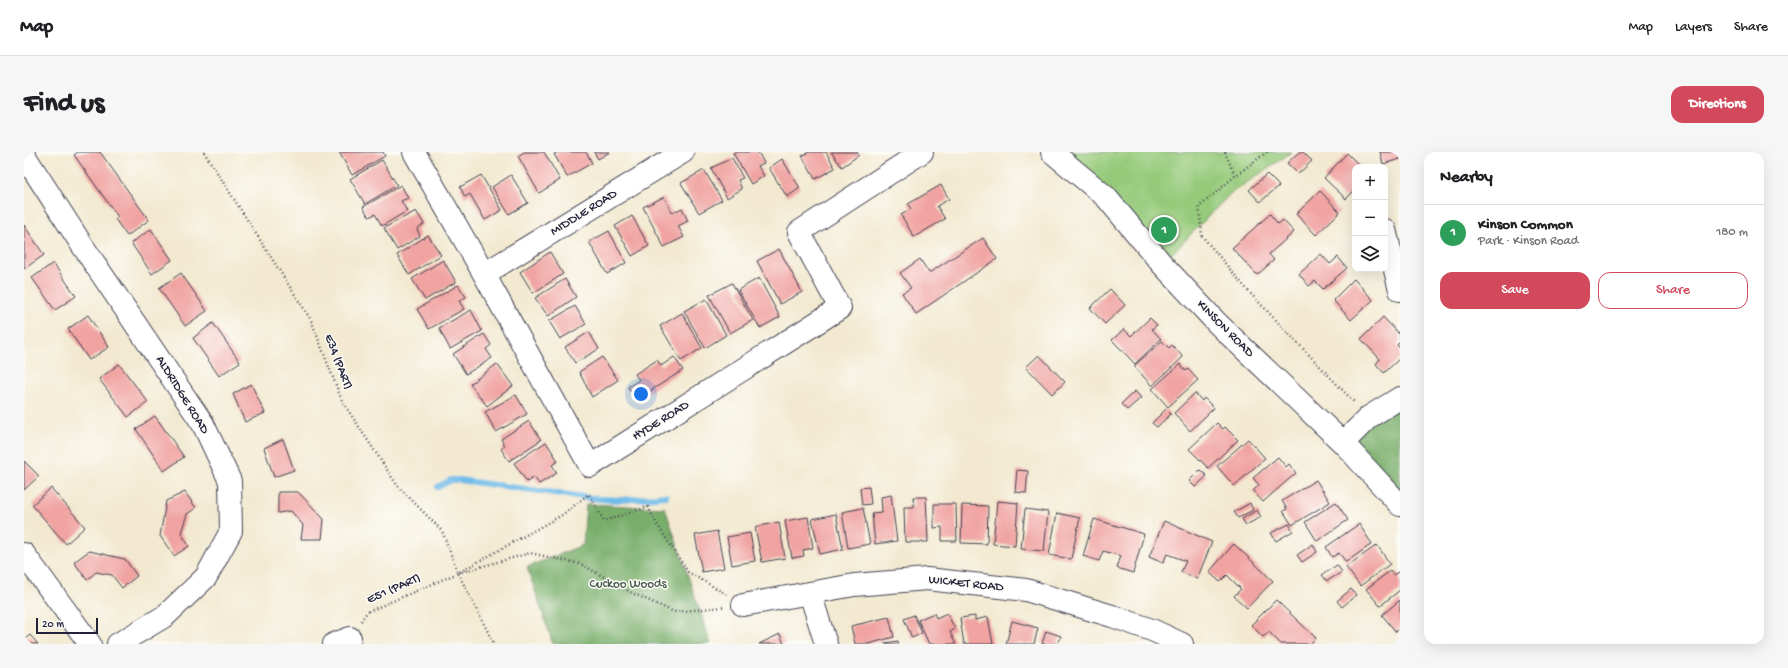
<!DOCTYPE html>
<meta charset="utf-8">
<style>
body{margin:0;font-family:"Gochi Hand",sans-serif;background:#f6f6f6;color:#202124}
.controls{position:absolute;right:12px;top:12px;display:grid;overflow:hidden;border-radius:8px;box-shadow:0 4px 16px #0002}
.controls button{width:36px;height:36px;display:grid;place-items:center;padding:0;border:0;border-bottom:1px solid #e0e0e0;background:#fff;color:#202124;font:20px sans-serif}
.scale{position:absolute;left:12px;bottom:10px;width:62px;box-sizing:border-box;padding-left:4px;border:2px solid #22223b;border-top:0;font-size:11px;line-height:14px;white-space:nowrap;color:#22223b;-webkit-text-stroke:3px #fdfcf7;paint-order:stroke}
.you{position:absolute;left:617px;top:242px;width:14px;height:14px;margin:-10px;border:3px solid #fff;border-radius:50%;background:#1a73e8;box-shadow:0 0 0 6px #1a73e833}
.badge{display:grid;place-items:center;width:26px;height:26px;border-radius:50%;background:#d1495b;color:#fff;font-size:13px;font-weight:700}
.pin{position:absolute;translate:-50% -50%;border:2px solid #fff;box-shadow:0 1px 4px #0006}
.list{margin:0;padding:0;list-style:none}
h2{display:flex;justify-content:space-between;align-items:center;height:52px;margin:0;padding:0 16px;font-size:17px}
h2 small{font-size:13px;font-weight:400;color:#757577}
.list li{display:grid;grid-template-columns:26px 1fr auto;gap:12px;align-items:center;box-sizing:border-box;height:56px;padding:0 16px;border-top:1px solid #e0e0e0}
.list b{display:block;font-size:15px;white-space:nowrap}
.list p{margin:0;font-size:13px;white-space:nowrap;color:#757577}
.list em{font-size:13px;font-style:normal;color:#757577}
.actions{display:flex;gap:8px;padding:12px 16px}
.actions a{flex:1;padding:9px 0;border:1px solid #d1495b;border-radius:12px;text-align:center;font-size:14px;color:#d1495b}
.actions .main{background:#d1495b;color:#fff}
.icon{flex:none;width:22px;height:22px;fill:none;stroke:currentColor;stroke-width:2;stroke-linecap:round;stroke-linejoin:round}
.map{position:relative;flex:none;width:1376px;height:492px;overflow:hidden;border-radius:12px}
header{display:flex;align-items:center;gap:24px;box-sizing:border-box;height:56px;padding:0 20px;background:#fff;border-bottom:1px solid #e0e0e0}
header strong{font-size:19px}
nav{display:flex;gap:22px;margin-inline-start:auto;font-size:14px}
.intro{display:flex;align-items:center;justify-content:space-between;box-sizing:border-box;height:96px;padding:0 24px}
h1{margin:0;font-size:28px}
.button{padding:10px 18px;border-radius:12px;background:#d1495b;color:#fff;font-size:14px;font-weight:700}
main{display:flex;gap:24px;padding:0 24px}
aside{flex:1;background:#fff;border-radius:12px;box-shadow:0 4px 16px #0002}
.map>svg:first-child{display:block}
.green{fill:#96ca7a;stroke:#5c765a}
.forest{fill:#78ae6a;stroke:#4d6852}
.lines{fill:none;stroke-linecap:round;stroke-linejoin:round}
.stream{stroke:#6fbbe9;stroke-width:6}
.building{fill:#f0a3a1}
.minor-casing{stroke:#414051;stroke-width:24}
.path{stroke:#414051;stroke-width:2.5;stroke-dasharray:1 3;stroke-linecap:butt}
.minor{stroke:#fff;stroke-width:22}
.labels{text-anchor:middle;dominant-baseline:central;stroke-width:3;stroke-linejoin:round;paint-order:stroke}
.street-label{font-size:13px;fill:#22223b;stroke:#fdfcf7}
.park-label{font-size:13px;fill:#4b5d51;stroke:#fdfcf7}
</style>
<header>
<strong>Map</strong>
<nav><a>Map</a><a>Layers</a><a>Share</a></nav>
</header>
<div class="intro"><h1>Find us</h1><a class="button">Directions</a></div>
<main>
<div class="map">
<svg width="1376" height="492" viewBox="0 0 1376 492">
<rect width="100%" height="100%" fill="#fdfcf7"/>
<filter id="ink" filterUnits="userSpaceOnUse"><feTurbulence type="fractalNoise" baseFrequency=".025" numOctaves="2"/><feDisplacementMap in="SourceGraphic" scale="8" xChannelSelector="R" yChannelSelector="G"/><feConvolveMatrix kernelMatrix="1 2 1 2 8 2 1 2 1" color-interpolation-filters="sRGB"/></filter>
<filter id="wash" filterUnits="userSpaceOnUse"><feTurbulence type="fractalNoise" baseFrequency=".012" numOctaves="4" result="noise"/><feDisplacementMap in="SourceGraphic" scale="16" xChannelSelector="R" yChannelSelector="G"/><feGaussianBlur stdDeviation="0.9" result="paint"/><feColorMatrix in="noise" values="0 0 0 0 0 0 0 0 0 0 0 0 0 0 0 0 0 1.4 0 .05"/><feComposite in="paint" operator="in"/></filter>
<g filter="url(#wash)">
<rect width="100%" height="100%" fill="#f2e9d0"/>
<path class="green" d="M 1028,0 L 1268,0 L 1206,42 L 1138,112 Z"/>
<path class="forest" d="M 1376,247 L 1376,351 L 1320,291 Z
M 562,352 L 641,356 L 687,492 L 529,492 L 503,415 L 559,393 Z"/>
<g class="lines">
<path class="stream" d="M 414,335 L 427,328 L 435,328 L 575,347 L 598,348 L 642,344"/>
</g>
<g id="blocks">
<path class="building" d="M 54,0 L 76,0 L 125,68 L 103,84 L 91,67 L 94,65 L 50,3 Z
M 315,0 L 359,0 L 361,4 L 328,23 Z
M 500,0 L 520,0 L 536,28 L 515,41 L 494,4 Z
M 534,0 L 562,0 L 568,11 L 543,25 L 530,2 Z
M 570,0 L 586,0 L 574,7 Z
M 711,0 L 734,0 L 740,11 L 734,14 L 740,24 L 727,32 L 709,1 Z
M 785,0 L 802,0 L 811,16 L 791,27 L 778,4 Z
M 807,0 L 833,0 L 835,3 L 818,15 Z
M 1275,0 L 1279,0 L 1288,9 L 1274,22 L 1263,11 Z
M 1356,0 L 1376,0 L 1376,7 L 1359,12 Z
M 1323,1 L 1337,15 L 1331,15 L 1331,38 L 1322,47 L 1300,26 Z
M 708,6 L 719,26 L 714,28 L 718,37 L 703,46 L 687,16 Z
M 758,7 L 776,36 L 763,45 L 745,16 Z
M 358,8 L 373,33 L 341,52 L 326,27 Z
M 680,18 L 698,48 L 675,61 L 657,31 Z
M 1243,22 L 1255,34 L 1236,50 L 1225,38 Z
M 457,23 L 478,58 L 461,68 L 446,42 L 441,45 L 436,35 Z
M 487,23 L 504,51 L 485,62 L 468,35 Z
M 377,33 L 384,46 L 377,49 L 383,59 L 358,74 L 351,62 L 345,65 L 339,55 Z
M 917,33 L 925,47 L 913,54 L 921,67 L 890,85 L 877,63 L 887,57 L 884,52 Z
M 1296,39 L 1316,60 L 1292,83 L 1272,62 Z
M 640,45 L 648,61 L 658,56 L 664,69 L 654,74 L 660,85 L 640,95 L 619,55 Z
M 392,59 L 400,72 L 393,77 L 396,84 L 373,98 L 360,76 Z
M 1246,62 L 1254,72 L 1259,68 L 1270,80 L 1245,102 L 1250,108 L 1233,123 L 1208,96 Z
M 608,64 L 625,94 L 608,104 L 591,74 Z
M 0,73 L 20,103 L 0,117 Z
M 127,77 L 148,108 L 128,122 L 107,91 Z
M 585,79 L 602,111 L 583,122 L 565,90 Z
M 404,83 L 417,103 L 385,123 L 373,103 Z
M 959,86 L 973,107 L 892,162 L 878,141 L 887,136 L 876,121 L 896,107 L 905,121 Z
M 755,97 L 778,140 L 756,152 L 733,109 Z
M 526,100 L 539,122 L 509,141 L 496,120 Z
M 1297,102 L 1306,112 L 1314,105 L 1323,116 L 1299,137 L 1291,129 L 1285,134 L 1275,122 Z
M 419,108 L 432,130 L 401,148 L 388,127 Z
M 29,111 L 52,144 L 31,158 L 8,126 Z
M 157,121 L 183,159 L 161,174 L 135,136 Z
M 735,126 L 756,165 L 736,176 L 714,138 Z
M 541,127 L 552,145 L 524,164 L 511,146 Z
M 1330,127 L 1349,148 L 1327,168 L 1309,148 Z
M 708,131 L 729,168 L 706,181 L 685,143 Z
M 434,133 L 442,145 L 435,149 L 440,157 L 405,177 L 393,157 Z
M 1086,137 L 1101,153 L 1081,172 L 1066,156 Z
M 682,147 L 702,183 L 681,196 L 660,159 Z
M 551,154 L 562,172 L 536,187 L 525,169 Z
M 447,158 L 458,179 L 426,197 L 415,176 Z
M 658,161 L 678,196 L 657,209 L 636,174 Z
M 64,163 L 85,195 L 65,208 L 44,177 Z
M 1359,165 L 1376,183 L 1376,190 L 1373,193 L 1376,196 L 1376,206 L 1360,221 L 1352,212 L 1356,207 L 1337,187 Z
M 1126,166 L 1133,173 L 1128,177 L 1137,187 L 1111,212 L 1088,188 L 1100,177 L 1107,184 Z
M 189,171 L 216,210 L 195,224 L 169,186 Z
M 565,180 L 575,197 L 551,211 L 541,195 Z
M 460,182 L 467,193 L 462,197 L 468,206 L 442,222 L 429,202 Z
M 1138,189 L 1145,196 L 1148,193 L 1159,205 L 1128,234 L 1110,214 Z
M 1015,203 L 1041,230 L 1028,242 L 1002,215 Z
M 578,205 L 594,228 L 568,245 L 555,220 Z
M 650,205 L 659,218 L 612,248 L 604,235 L 615,228 L 611,222 L 633,208 L 637,214 Z
M 95,212 L 124,250 L 104,265 L 75,227 Z
M 473,212 L 489,234 L 463,254 L 446,232 Z
M 1156,212 L 1162,219 L 1164,217 L 1174,228 L 1144,255 L 1128,237 Z
M 227,232 L 241,261 L 221,270 L 209,242 Z
M 1111,239 L 1117,246 L 1103,258 L 1097,252 Z
M 1171,241 L 1178,249 L 1180,246 L 1190,256 L 1166,279 L 1150,261 Z
M 492,243 L 503,262 L 472,280 L 461,260 Z
M 1142,257 L 1147,262 L 1133,275 L 1128,271 Z
M 131,264 L 160,305 L 140,319 L 112,277 Z
M 505,269 L 517,288 L 485,309 L 477,297 L 481,294 L 477,287 Z
M 1193,271 L 1199,277 L 1201,275 L 1214,288 L 1184,316 L 1165,297 Z
M 259,287 L 270,318 L 250,325 L 240,296 Z
M 1224,287 L 1241,306 L 1210,334 L 1193,314 Z
M 522,290 L 534,309 L 528,313 L 533,321 L 515,332 L 510,325 L 503,330 L 490,311 Z
M 1254,305 L 1262,315 L 1265,312 L 1272,321 L 1239,350 L 1229,339 L 1235,333 L 1229,326 Z
M 0,309 L 15,324 L 0,338 Z
M 993,318 L 1004,319 L 1002,341 L 991,340 Z
M 1176,318 L 1183,324 L 1171,335 L 1165,329 Z
M 1292,328 L 1306,350 L 1268,373 L 1259,359 L 1263,357 L 1258,349 Z
M 845,335 L 847,352 L 838,353 L 836,336 Z
M 27,336 L 61,375 L 42,392 L 8,353 Z
M 161,340 L 172,356 L 163,362 L 157,381 L 165,394 L 150,404 L 136,384 L 142,349 Z
M 254,340 L 274,340 L 300,367 L 298,387 L 277,387 L 279,373 L 267,359 L 254,361 Z
M 867,343 L 873,389 L 851,392 L 848,361 L 858,360 L 857,345 Z
M 889,345 L 902,345 L 904,390 L 881,390 L 880,355 L 890,355 Z
M 973,349 L 994,351 L 991,394 L 969,392 Z
M 1312,350 L 1324,368 L 1293,389 L 1281,370 Z
M 1226,351 L 1229,358 L 1214,366 L 1210,360 Z
M 910,352 L 932,352 L 933,389 L 918,389 L 918,375 L 910,376 Z
M 938,353 L 964,354 L 963,392 L 937,391 Z
M 839,356 L 846,392 L 824,396 L 818,360 Z
M 1001,357 L 1024,360 L 1020,399 L 997,397 Z
M 1233,358 L 1237,365 L 1222,373 L 1218,367 Z
M 1033,361 L 1056,366 L 1047,407 L 1025,403 Z
M 812,362 L 819,397 L 796,402 L 788,367 Z
M 784,365 L 789,396 L 779,398 L 780,404 L 768,406 L 761,369 Z
M 1070,367 L 1120,382 L 1109,421 L 1093,416 L 1097,404 L 1079,399 L 1075,409 L 1059,404 Z
M 1140,369 L 1188,390 L 1173,427 L 1157,420 L 1162,409 L 1143,402 L 1139,411 L 1125,405 Z
M 755,370 L 761,406 L 738,410 L 731,375 Z
M 1265,372 L 1269,379 L 1252,389 L 1247,381 Z
M 1335,372 L 1348,392 L 1322,410 L 1315,401 L 1308,405 L 1302,395 Z
M 693,379 L 700,416 L 678,420 L 671,383 Z
M 726,381 L 731,409 L 708,413 L 703,385 Z
M 1210,392 L 1249,429 L 1223,456 L 1210,444 L 1217,437 L 1203,423 L 1196,430 L 1185,420 Z
M 1289,392 L 1293,400 L 1278,410 L 1273,403 Z
M 1353,393 L 1366,412 L 1336,434 L 1322,415 Z
M 65,399 L 101,407 L 113,424 L 98,436 L 88,423 L 72,420 L 63,428 L 50,410 Z
M 1313,413 L 1318,420 L 1303,429 L 1298,423 Z
M 1366,419 L 1369,423 L 1374,420 L 1376,423 L 1376,438 L 1356,454 L 1342,437 Z
M 1327,437 L 1332,443 L 1318,455 L 1313,449 Z
M 1252,448 L 1292,486 L 1286,492 L 1257,492 L 1245,480 L 1239,485 L 1227,473 Z
M 1376,448 L 1376,476 L 1372,480 L 1358,463 Z
M 910,461 L 912,466 L 923,461 L 931,477 L 926,480 L 932,492 L 905,492 L 894,468 Z
M 890,463 L 898,481 L 888,486 L 880,467 Z
M 951,464 L 951,468 L 964,465 L 969,492 L 940,492 L 936,466 Z
M 865,465 L 870,485 L 844,492 L 831,492 L 827,474 Z
M 988,469 L 1014,476 L 1010,492 L 982,492 Z
M 1022,479 L 1037,484 L 1034,492 L 1018,492 Z
M 756,482 L 760,492 L 735,492 Z
M 6,483 L 14,492 L 0,492 L 0,488 Z
M 874,489 L 875,492 L 861,492 L 861,491 Z"/>
</g>
</g>
<g filter="url(#ink)">
<use href="#blocks" fill-opacity="0" stroke="#414051" stroke-width="1"/>
<g class="lines">
<defs>
<path id="minor" d="M 390,0 L 460,122 L 566,314 L 816,156 L 775,80 L 898,0
M 1028,0 L 1082,45 L 1138,112 L 1193,171 L 1319,291 L 1376,353
M 0,3 L 58,93 L 179,272 L 206,329 L 207,379 L 182,425 L 141,464 L 94,492
M 1361,78 L 1376,138
M 460,122 L 659,0
M 1319,291 L 1345,265 L 1376,246
M 0,402 L 66,492
M 786,441 L 802,492
M 719,453 L 830,433 L 903,427 L 1002,438 L 1088,464 L 1128,478 L 1158,492
M 310,492 L 326,486"/>
</defs>
<use href="#minor" class="minor-casing"/>
<path class="path" d="M 180,0 L 287,168 L 318,249 L 373,333 L 418,379 L 434,421 L 470,492
M 1201,0 L 1211,24
M 1243,0 L 1211,24 L 1175,55 L 1178,84 L 1226,141 L 1330,250
M 434,421 L 506,401 L 557,412 L 608,441 L 650,460 L 699,455
M 337,469 L 343,460 L 434,421 L 538,363 L 565,342 L 580,369 L 624,355 L 632,371 L 664,420 L 702,442"/>
<use href="#minor" class="minor"/>
</g>
</g>
<g class="labels">
<g class="street-label">
<text transform="translate(560 61) rotate(-32)">MIDDLE ROAD</text>
<text transform="translate(1201 177) rotate(45)">KINSON ROAD</text>
<text transform="translate(314 210) rotate(69)">E34 (PART)</text>
<text transform="translate(158 243) rotate(58)">ALDRIDGE ROAD</text>
<text transform="translate(637 269) rotate(-32)">HYDE ROAD</text>
<text transform="translate(942 432) rotate(6)">WICKET ROAD</text>
<text transform="translate(370 437) rotate(-24)">E51 (PART)</text>
</g>
<g class="park-label">
<text x="604" y="432">Cuckoo Woods</text>
</g>
</g>
</svg>
<div class="controls">
<button>+</button>
<button>−</button>
<button><svg class="icon" aria-label="layers" viewBox="0 0 24 24"><path d="M12 4l9 5-9 5-9-5zM3 14l9 5 9-5"/></svg></button>
</div>
<div class="scale">20 m</div>
<div class="you"></div>
<div class="pin badge" style="left:1140px;top:78px;background:#2e9e5b">1</div>
</div>
<aside>
<h2>Nearby<small></small></h2>
<ul class="list">
<li><span class="badge" style="background:#2e9e5b">1</span><div><b>Kinson Common</b><p>Park · Kinson Road</p></div><em>180 m</em></li>
</ul>
<div class="actions"><a class="main">Save</a><a>Share</a></div>
</aside>
</main>
